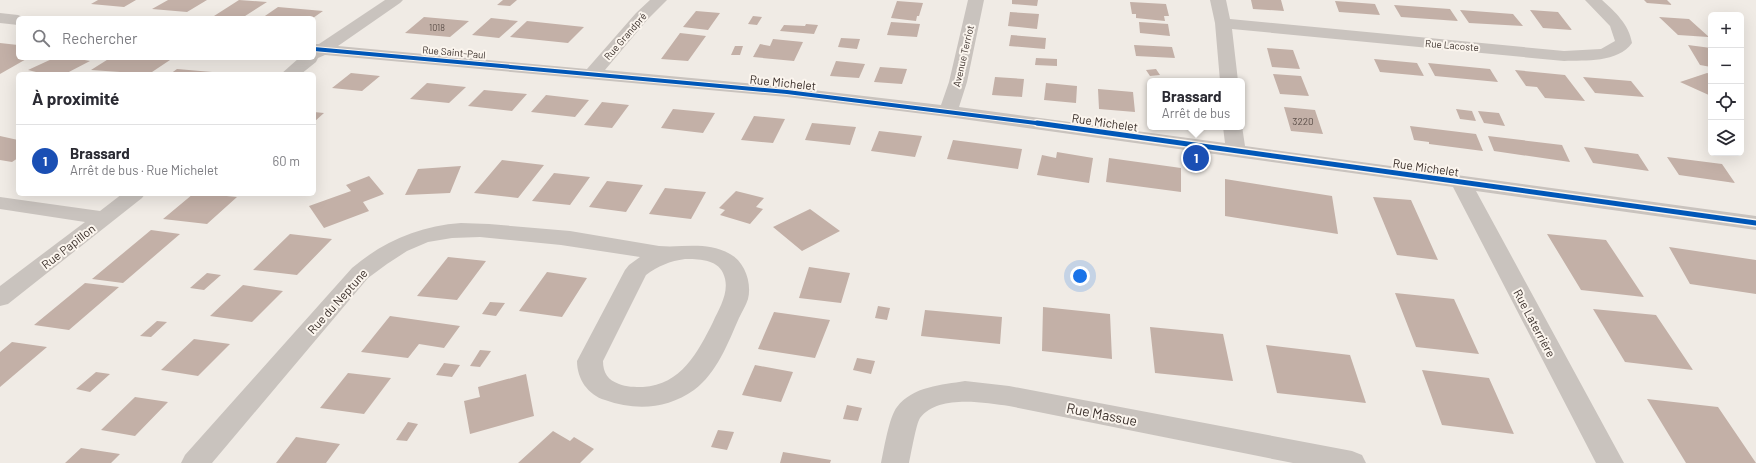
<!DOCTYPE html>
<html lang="fr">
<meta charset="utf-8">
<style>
body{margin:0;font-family:Barlow,sans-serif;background:#f2f2f3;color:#2b2b33}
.controls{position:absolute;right:12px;top:12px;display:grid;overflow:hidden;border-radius:6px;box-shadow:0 4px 16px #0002}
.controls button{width:36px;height:36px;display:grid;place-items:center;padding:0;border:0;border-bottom:1px solid #e1e1e2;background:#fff;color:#2b2b33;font:20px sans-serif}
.you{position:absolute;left:1080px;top:276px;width:14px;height:14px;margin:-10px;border:3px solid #fff;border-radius:50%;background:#1a73e8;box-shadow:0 0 0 6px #1a73e833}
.badge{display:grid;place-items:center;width:26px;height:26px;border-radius:50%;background:#7a716c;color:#fff;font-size:13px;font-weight:700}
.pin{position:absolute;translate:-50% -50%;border:2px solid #fff;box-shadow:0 1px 4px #0006}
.popup{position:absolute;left:1147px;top:78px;width:98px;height:52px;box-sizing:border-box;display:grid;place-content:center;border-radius:6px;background:#fff;filter:drop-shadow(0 1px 3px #0005);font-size:13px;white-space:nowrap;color:#7c7c81}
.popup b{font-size:15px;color:#2b2b33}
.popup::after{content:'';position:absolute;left:50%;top:100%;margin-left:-8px;border:8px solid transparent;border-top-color:#fff}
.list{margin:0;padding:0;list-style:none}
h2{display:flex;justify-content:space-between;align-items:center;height:52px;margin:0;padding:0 16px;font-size:17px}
h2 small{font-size:13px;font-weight:400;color:#7c7c81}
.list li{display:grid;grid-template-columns:26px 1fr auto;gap:12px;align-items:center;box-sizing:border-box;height:72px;padding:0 16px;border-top:1px solid #e1e1e2}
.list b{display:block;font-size:15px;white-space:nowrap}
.list p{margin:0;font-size:13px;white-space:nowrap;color:#7c7c81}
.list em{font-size:13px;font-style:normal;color:#7c7c81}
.icon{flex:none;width:22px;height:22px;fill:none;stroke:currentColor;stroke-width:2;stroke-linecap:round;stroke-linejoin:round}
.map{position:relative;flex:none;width:1756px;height:463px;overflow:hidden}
.search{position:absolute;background:#fff;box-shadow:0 4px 16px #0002;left:16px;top:16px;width:300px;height:44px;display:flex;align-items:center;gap:10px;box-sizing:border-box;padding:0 14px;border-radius:6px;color:#7c7c81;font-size:15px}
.panel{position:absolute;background:#fff;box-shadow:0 4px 16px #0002;left:16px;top:72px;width:300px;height:124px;border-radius:6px}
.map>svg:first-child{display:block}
.building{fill:#c3b0a7}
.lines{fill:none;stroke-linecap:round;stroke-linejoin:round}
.minor{fill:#c9c3be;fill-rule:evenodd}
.cycleway-far1-casing{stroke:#fbf5ee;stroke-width:6}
.cycleway-casing{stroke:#fbf5ee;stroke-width:8}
.cycleway-far1{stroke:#0057b8;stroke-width:4}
.cycleway{stroke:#0057b8;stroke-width:5}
.labels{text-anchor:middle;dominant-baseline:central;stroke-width:4;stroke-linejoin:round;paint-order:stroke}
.far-number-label{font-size:9px;fill:#5d504a}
.far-street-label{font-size:10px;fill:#3b302b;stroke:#fbf5ee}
.number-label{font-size:10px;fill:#5d504a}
.street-label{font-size:12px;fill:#3b302b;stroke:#fbf5ee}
.near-street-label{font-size:14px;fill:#3b302b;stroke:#fbf5ee}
</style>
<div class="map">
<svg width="1756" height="463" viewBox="0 0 1756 463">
<rect width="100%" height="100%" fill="#f0ebe5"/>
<path class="building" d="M 98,0 L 136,0 L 124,7 L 91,4 Z
M 168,0 L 207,0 L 187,12 L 152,9 Z
M 239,0 L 267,2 L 242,18 L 214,16 Z
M 503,0 L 517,0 L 510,6 L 497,5 Z
M 1012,0 L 1038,0 L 1037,6 L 1012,4 Z
M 1251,0 L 1281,0 L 1284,11 L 1253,9 Z
M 1644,0 L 1667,0 L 1672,5 L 1647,3 Z
M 897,1 L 923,3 L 919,16 L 917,16 L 916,21 L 891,18 Z
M 1335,1 L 1375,4 L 1380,15 L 1339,12 Z
M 1130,2 L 1166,4 L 1169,16 L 1164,16 L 1165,21 L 1136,18 L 1136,14 L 1132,14 Z
M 1394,5 L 1450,9 L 1458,21 L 1401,17 Z
M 278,7 L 323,11 L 313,18 L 262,18 Z
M 1460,10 L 1513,14 L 1523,26 L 1469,23 Z
M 1530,10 L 1558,12 L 1572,30 L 1543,28 Z
M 696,11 L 720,13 L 708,30 L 683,27 Z
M 1010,12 L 1039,14 L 1037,29 L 1008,26 Z
M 753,16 L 762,17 L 757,25 L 748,24 Z
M 424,17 L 469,21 L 450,37 L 405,33 Z
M 1659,17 L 1689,19 L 1709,37 L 1678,35 Z
M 491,18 L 518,21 L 499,38 L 472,35 Z
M 527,21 L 584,27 L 568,43 L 510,37 Z
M 891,22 L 920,24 L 917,37 L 887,35 Z
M 1139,22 L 1168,24 L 1170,36 L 1140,33 Z
M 806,24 L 818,25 L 814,34 L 780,31 L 784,25 L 805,26 Z
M 680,33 L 706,36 L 688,61 L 661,59 Z
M 1011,35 L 1046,38 L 1045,49 L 1009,46 Z
M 841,38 L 860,39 L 857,49 L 838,47 Z
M 773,39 L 803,42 L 794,61 L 753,57 L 760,44 L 770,46 Z
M 0,43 L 18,45 L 18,58 L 28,58 L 0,74 Z
M 1134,45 L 1172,47 L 1175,58 L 1136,56 Z
M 1688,45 L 1711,48 L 1711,67 L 1700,65 Z
M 735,46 L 743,46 L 740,55 L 731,55 Z
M 1267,48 L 1293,50 L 1300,69 L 1272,67 Z
M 54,58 L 74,58 L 90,61 L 65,74 L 44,74 L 28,70 Z
M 110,58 L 148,58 L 170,60 L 149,74 L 91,70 Z
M 1036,58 L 1057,59 L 1057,66 L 1035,65 Z
M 1374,59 L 1417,63 L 1424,76 L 1380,72 Z
M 836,61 L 865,64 L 859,78 L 830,76 Z
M 1428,63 L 1490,69 L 1498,82 L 1435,76 Z
M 880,67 L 907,69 L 902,84 L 874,82 Z
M 177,69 L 224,73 L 224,74 L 170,74 Z
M 1156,69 L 1160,75 L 1150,76 L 1146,70 Z
M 1515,70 L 1565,75 L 1585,101 L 1545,98 L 1537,87 L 1526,86 Z
M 351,73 L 380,76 L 362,91 L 332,88 Z
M 1707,73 L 1711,74 L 1711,96 L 1680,82 Z
M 1273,74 L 1301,76 L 1309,96 L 1280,94 Z
M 995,77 L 1024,79 L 1022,97 L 992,95 Z
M 1583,77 L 1631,81 L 1644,97 L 1595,93 Z
M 427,83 L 466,87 L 449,103 L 410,99 Z
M 1046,83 L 1077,86 L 1076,103 L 1044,100 Z
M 1098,89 L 1133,92 L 1135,112 L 1099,109 Z
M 484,90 L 527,94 L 512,111 L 468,106 Z
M 546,95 L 589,100 L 575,117 L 531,112 Z
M 602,102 L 629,105 L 612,128 L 584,125 Z
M 1284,107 L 1315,110 L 1323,134 L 1291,131 Z
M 673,109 L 715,113 L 703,133 L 661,128 Z
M 1456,109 L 1472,111 L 1476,121 L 1460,119 Z
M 1478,111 L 1499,113 L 1505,126 L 1484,123 Z
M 314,112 L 324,113 L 314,122 Z
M 754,116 L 785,119 L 773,143 L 741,140 Z
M 812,123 L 856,127 L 850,145 L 805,140 Z
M 1410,126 L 1476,134 L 1483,151 L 1429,144 L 1429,142 L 1414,140 Z
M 879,131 L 922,136 L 915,157 L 871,151 Z
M 0,136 L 18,140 L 18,158 L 12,162 L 0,160 Z
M 1488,136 L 1562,145 L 1570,162 L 1494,151 Z
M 953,140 L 1022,149 L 1018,169 L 947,159 Z
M 1584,147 L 1638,154 L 1649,171 L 1593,163 Z
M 1057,152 L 1093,158 L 1089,183 L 1037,175 L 1042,155 L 1056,158 Z
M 1667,157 L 1722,164 L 1735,183 L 1679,175 Z
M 1109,158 L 1181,168 L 1181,192 L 1106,182 Z
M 502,160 L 544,165 L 518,198 L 474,193 Z
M 461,166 L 450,193 L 405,195 L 418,169 Z
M 554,173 L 590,177 L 570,205 L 532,201 Z
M 369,176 L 384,194 L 363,202 L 369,211 L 324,228 L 309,206 L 351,191 L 346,185 Z
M 1225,179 L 1332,196 L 1338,234 L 1225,216 Z
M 607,181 L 643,185 L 626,212 L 589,207 Z
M 665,188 L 706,192 L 691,219 L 649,214 Z
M 736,191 L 764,198 L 756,207 L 763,209 L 750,224 L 720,215 L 725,210 L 719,208 Z
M 193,194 L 206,194 L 237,197 L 207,224 L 163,219 Z
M 1373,197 L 1411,200 L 1438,260 L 1397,255 Z
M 810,209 L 840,231 L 802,251 L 773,227 Z
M 151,230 L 180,234 L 123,283 L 92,279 Z
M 290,234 L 332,239 L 297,275 L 253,270 Z
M 1547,234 L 1606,240 L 1644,297 L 1581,290 Z
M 1669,247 L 1756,260 L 1756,294 L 1690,284 Z
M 448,257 L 486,261 L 457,300 L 417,296 Z
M 809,267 L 850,273 L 841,303 L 799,298 Z
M 547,272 L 587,278 L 562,317 L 519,311 Z
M 207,273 L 221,275 L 204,290 L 190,288 Z
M 85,283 L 119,287 L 69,330 L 34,325 Z
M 243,285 L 283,291 L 252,322 L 210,316 Z
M 1395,293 L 1454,299 L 1479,354 L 1416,347 Z
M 490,302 L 505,303 L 496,316 L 482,314 Z
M 878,306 L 890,308 L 887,320 L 875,318 Z
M 1043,307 L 1110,314 L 1112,359 L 1042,351 Z
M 1593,309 L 1656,315 L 1693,370 L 1625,362 Z
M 925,310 L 1002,317 L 1000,344 L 921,336 Z
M 774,312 L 830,320 L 815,358 L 758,349 Z
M 390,316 L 460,326 L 444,348 L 419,344 L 408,358 L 361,352 Z
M 157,321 L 167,322 L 151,337 L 140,336 Z
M 1150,327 L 1223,334 L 1233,381 L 1155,373 Z
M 194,339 L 230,344 L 198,376 L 161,370 Z
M 12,342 L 47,347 L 0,387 L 0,352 Z
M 1266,345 L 1350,355 L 1366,403 L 1277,393 Z
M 480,350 L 491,351 L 480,367 L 470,366 Z
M 857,358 L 875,361 L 871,374 L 853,370 Z
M 444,363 L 460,365 L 452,377 L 436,375 Z
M 755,365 L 793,372 L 781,402 L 742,395 Z
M 1422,370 L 1489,378 L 1514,434 L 1442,425 Z
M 96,372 L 110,374 L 90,392 L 76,389 Z
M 348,373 L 391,378 L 364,414 L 320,408 Z
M 526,374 L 534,416 L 470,434 L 464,401 L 480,397 L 478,387 Z
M 135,397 L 168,402 L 135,436 L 101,430 Z
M 1647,399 L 1718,407 L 1756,463 L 1686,463 Z
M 847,405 L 862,408 L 858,421 L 843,419 Z
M 408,422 L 418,424 L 407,441 L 396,440 Z
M 718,430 L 734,432 L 727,450 L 711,447 Z
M 553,431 L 570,441 L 574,437 L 594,449 L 580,463 L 518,463 Z
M 296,437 L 340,444 L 326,463 L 276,463 Z
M 81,448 L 120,454 L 111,463 L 65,463 Z
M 783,452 L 831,460 L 830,463 L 780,463 Z"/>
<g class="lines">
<path class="minor" d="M 385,0 L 403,0 L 400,3 L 338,46 L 587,69 L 636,13 L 650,0 L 667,0 L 648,19 L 605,70 L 787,87 L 941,105 L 949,82 L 968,0 L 984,0 L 967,82 L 959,107 L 1225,143 L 1223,127 L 1242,126 L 1245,146 L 1756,216 L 1756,230 L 1476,191 L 1624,463 L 1596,463 L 1453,187 L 948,117 L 787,97 L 325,55 L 318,58 L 316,62 L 301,74 L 281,74 L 299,58 L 314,58 L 314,44 L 319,44 Z
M 1210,0 L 1226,0 L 1230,19 L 1564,51 L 1601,49 L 1615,41 L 1610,26 L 1585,0 L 1602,0 C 1615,12 1629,24 1632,43 C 1618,63 1585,60 1564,61 L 1232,29 L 1238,81 L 1220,81 L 1215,23 Z
M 0,13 L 18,15 L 25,18 L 18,18 L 18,25 L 0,23 Z
M 122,194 L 145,194 L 142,198 L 8,304 L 0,306 L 0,286 L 85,222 L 0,209 L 0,197 L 100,211 Z
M 461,223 L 489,224 L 570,231 L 659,246 C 684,248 706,241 730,254 C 745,262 752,283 748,299 C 746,305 742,312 739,318 C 728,343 717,373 694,390 C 667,409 636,411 605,400 C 588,395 577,379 577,361 L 625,270 L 629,265 L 640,257 L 561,245 L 480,237 L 452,238 L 428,242 L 407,251 L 387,264 L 368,278 L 212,463 L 181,463 L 185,455 L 352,268 C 384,241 419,226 461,223 ZM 685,259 C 697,259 717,259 723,273 C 731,290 720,307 713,322 C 698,352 681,385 643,387 C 635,387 626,387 619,384 C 608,380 603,373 603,361 L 646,275 C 658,266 670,261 685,259 Z
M 965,381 L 1009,386 L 1352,451 L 1362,455 L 1366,463 L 1293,463 L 1009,406 C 984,403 939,394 920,418 C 916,424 911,454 909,463 L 881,463 C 884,449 889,417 897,407 C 913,386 942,385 965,381 Z"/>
<defs>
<path id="cycleway-far1" d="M 314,49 L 787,92 L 1044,124"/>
<path id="cycleway" d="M 1037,123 L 1756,223"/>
</defs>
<use href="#cycleway-far1" class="cycleway-far1-casing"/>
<use href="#cycleway" class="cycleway-casing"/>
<use href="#cycleway-far1" class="cycleway-far1"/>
<use href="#cycleway" class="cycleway"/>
</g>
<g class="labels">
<g class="far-number-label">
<text x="437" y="27">1018</text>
</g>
<g class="far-street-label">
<text transform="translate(625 36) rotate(-49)">Rue Grandpré</text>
<text transform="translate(1452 45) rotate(5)">Rue Lacoste</text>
<text transform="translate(454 52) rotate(5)">Rue Saint-Paul</text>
<text transform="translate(963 56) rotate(-77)">Avenue Terriot</text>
</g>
<g class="number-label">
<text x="1303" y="121">3220</text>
</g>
<g class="street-label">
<text transform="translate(783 82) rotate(6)">Rue Michelet</text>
<text transform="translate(1105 122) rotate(8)">Rue Michelet</text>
<text transform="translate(1426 167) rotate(8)">Rue Michelet</text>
<text transform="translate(68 246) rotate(-38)">Rue Papillon</text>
<text transform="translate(337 301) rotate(-48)">Rue du Neptune</text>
<text transform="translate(1535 323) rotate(62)">Rue Laterrière</text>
</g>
<g class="near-street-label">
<text transform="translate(1102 414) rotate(11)">Rue Massue</text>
</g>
</g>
</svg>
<div class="controls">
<button>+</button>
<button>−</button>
<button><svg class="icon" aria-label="locate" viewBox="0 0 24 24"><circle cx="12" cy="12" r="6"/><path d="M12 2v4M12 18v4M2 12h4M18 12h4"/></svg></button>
<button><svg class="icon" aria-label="layers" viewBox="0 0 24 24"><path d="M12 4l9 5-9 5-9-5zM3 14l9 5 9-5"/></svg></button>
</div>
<div class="you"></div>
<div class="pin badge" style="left:1196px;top:158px;background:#1a4fb4">1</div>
<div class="popup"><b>Brassard</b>Arrêt de bus</div>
<div class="search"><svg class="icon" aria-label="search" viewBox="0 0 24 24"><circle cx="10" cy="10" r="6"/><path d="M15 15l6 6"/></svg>Rechercher</div>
<section class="panel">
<h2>À proximité<small></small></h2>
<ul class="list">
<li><span class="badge" style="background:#1a4fb4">1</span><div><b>Brassard</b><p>Arrêt de bus · Rue Michelet</p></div><em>60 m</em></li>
</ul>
</section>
</div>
